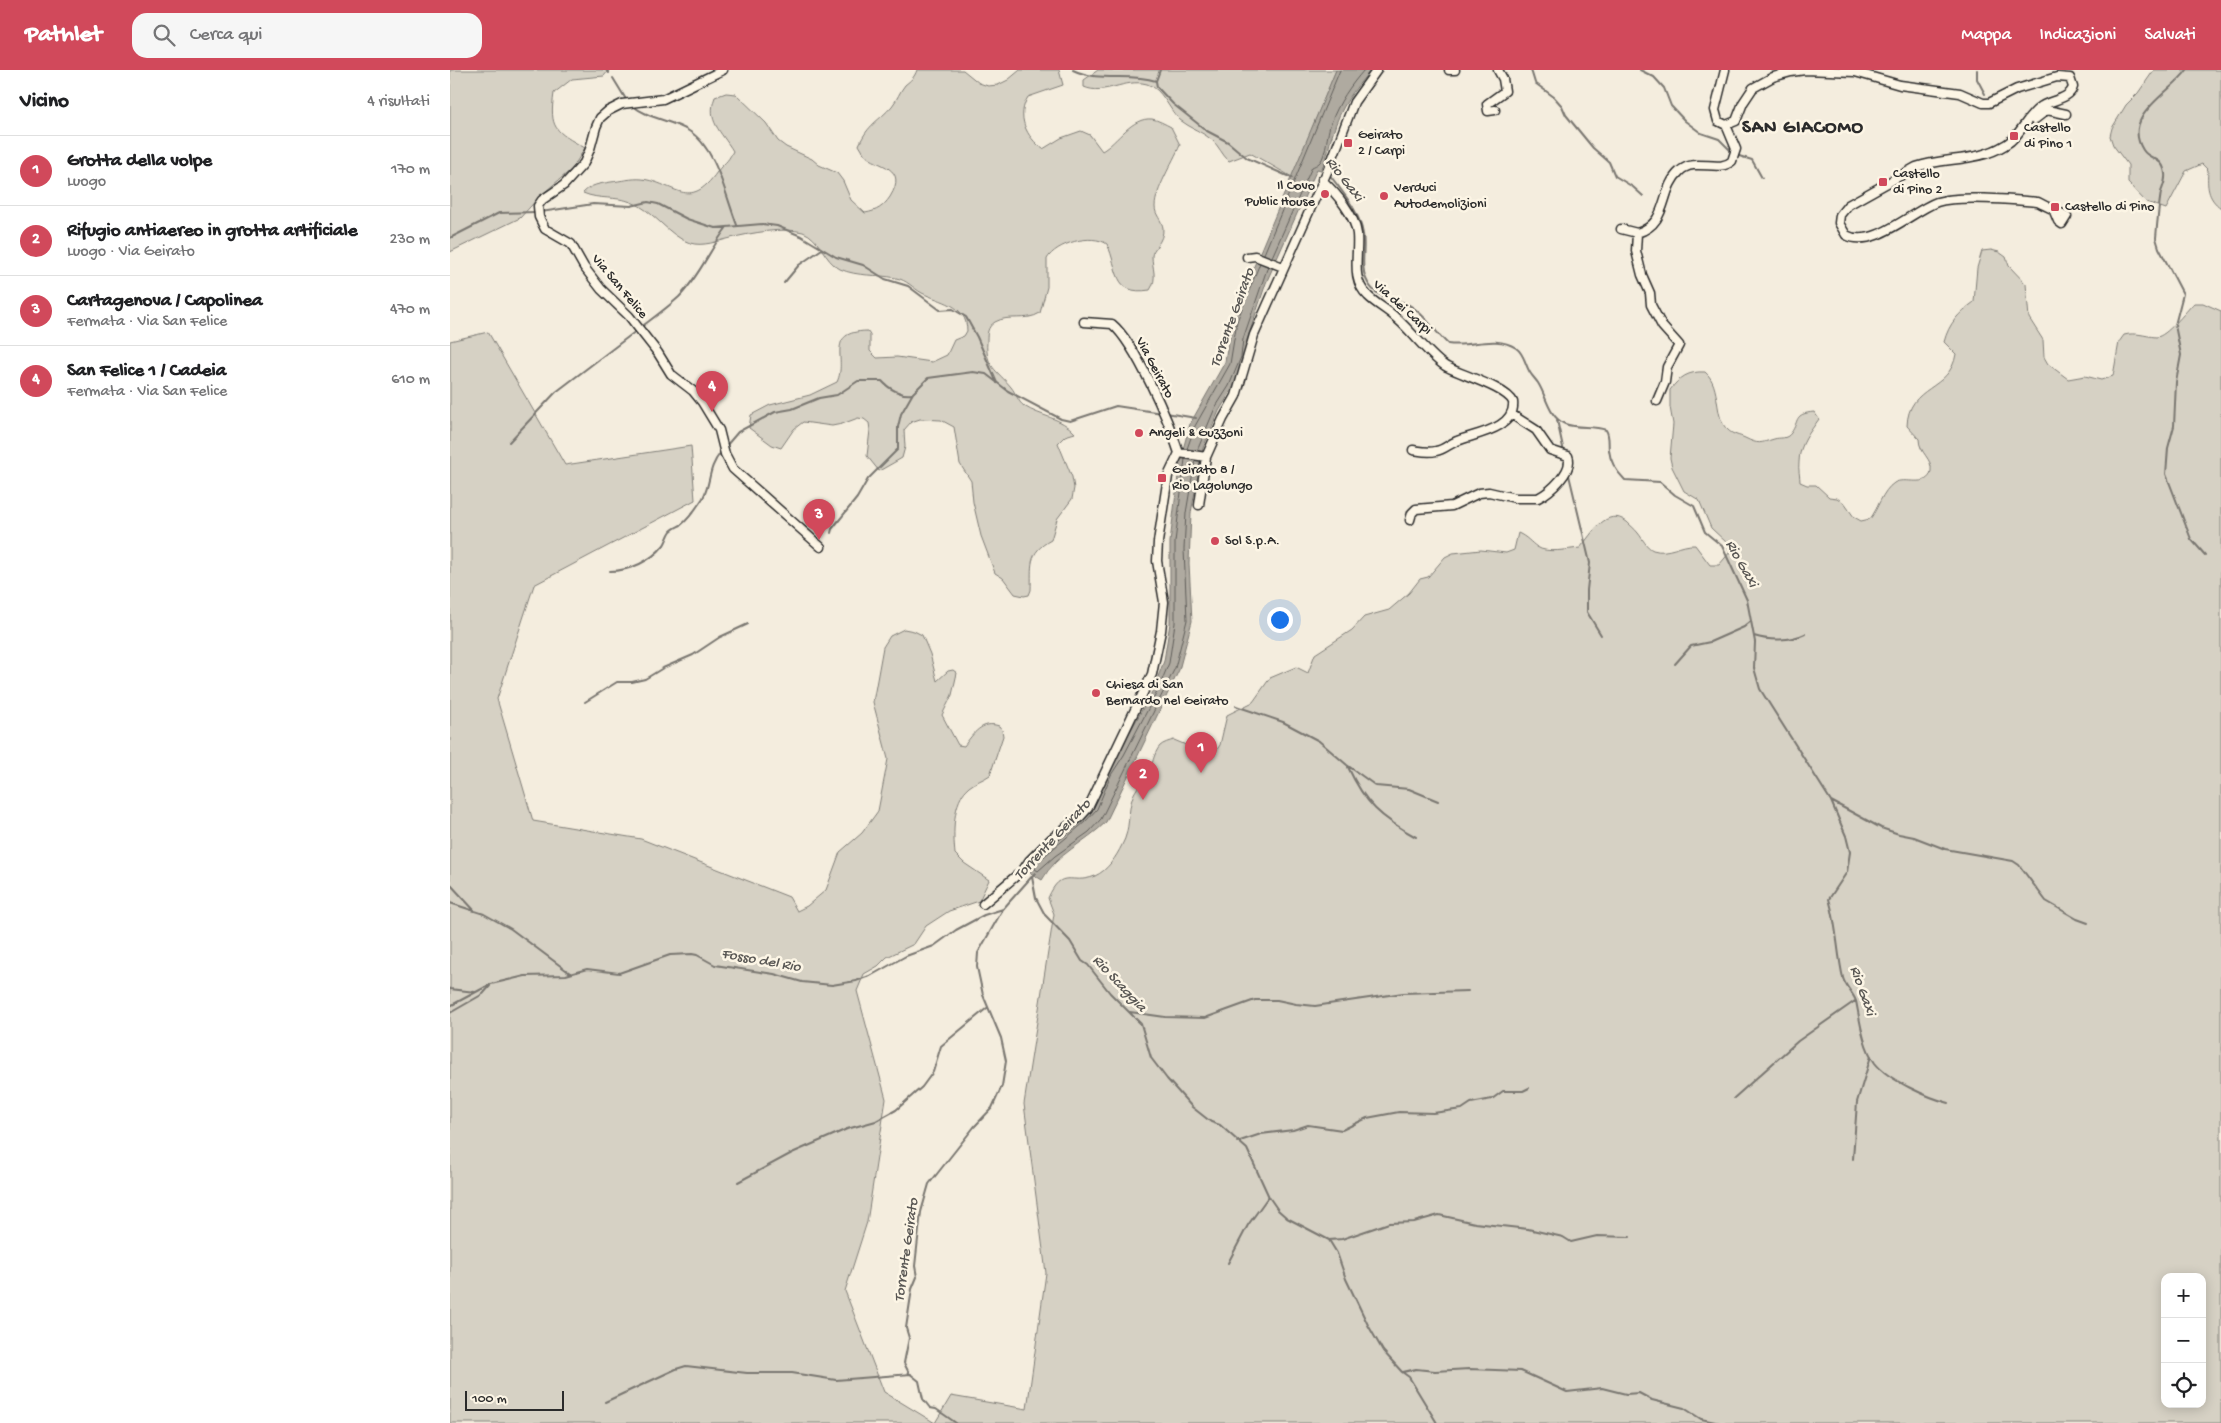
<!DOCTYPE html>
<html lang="it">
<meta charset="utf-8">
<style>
body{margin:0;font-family:"Gochi Hand",sans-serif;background:#f6f6f6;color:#202124}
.controls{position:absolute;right:15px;bottom:15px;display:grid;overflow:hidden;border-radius:10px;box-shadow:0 2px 12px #0003}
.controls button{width:45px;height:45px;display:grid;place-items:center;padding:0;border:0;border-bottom:1px solid #e0e0e0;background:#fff;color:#202124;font:25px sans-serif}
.scale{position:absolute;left:15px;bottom:12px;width:99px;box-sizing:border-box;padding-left:5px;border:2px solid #2b2b2b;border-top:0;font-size:14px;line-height:18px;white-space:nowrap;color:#2b2b2b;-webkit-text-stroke:4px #fcf5e5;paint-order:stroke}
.you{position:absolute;left:829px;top:549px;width:18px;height:18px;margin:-12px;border:4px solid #fff;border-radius:50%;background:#1a73e8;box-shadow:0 0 0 8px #1a73e833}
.badge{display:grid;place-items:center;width:32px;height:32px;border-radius:50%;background:#d1495b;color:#fff;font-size:16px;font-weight:700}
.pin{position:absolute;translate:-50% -41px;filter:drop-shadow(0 1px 2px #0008)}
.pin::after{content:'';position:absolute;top:26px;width:18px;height:15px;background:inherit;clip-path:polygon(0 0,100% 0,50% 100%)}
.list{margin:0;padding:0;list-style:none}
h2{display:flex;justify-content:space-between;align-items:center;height:65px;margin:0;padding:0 20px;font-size:21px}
h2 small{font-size:16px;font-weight:400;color:#757577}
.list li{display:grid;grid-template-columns:32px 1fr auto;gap:15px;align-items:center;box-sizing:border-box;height:70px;padding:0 20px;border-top:1px solid #e0e0e0}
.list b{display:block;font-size:19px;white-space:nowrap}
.list p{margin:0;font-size:16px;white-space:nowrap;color:#757577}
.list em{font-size:16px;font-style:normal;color:#757577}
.icon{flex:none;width:28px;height:28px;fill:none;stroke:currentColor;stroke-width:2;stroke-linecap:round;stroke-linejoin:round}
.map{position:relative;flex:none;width:1771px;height:1353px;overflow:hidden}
header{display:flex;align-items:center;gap:30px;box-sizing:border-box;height:70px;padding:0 25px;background:#d1495b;color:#fff}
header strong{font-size:24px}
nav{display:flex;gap:28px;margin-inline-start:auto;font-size:18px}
.search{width:350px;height:45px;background:#f6f6f6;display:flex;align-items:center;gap:12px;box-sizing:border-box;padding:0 18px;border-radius:15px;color:#757577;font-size:19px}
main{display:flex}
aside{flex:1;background:#fff}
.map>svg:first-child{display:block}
.green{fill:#d6d1c4;stroke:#807e78;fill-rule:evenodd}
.water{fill:#afaaa0;stroke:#7a7771}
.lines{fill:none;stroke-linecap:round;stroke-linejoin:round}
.shore{stroke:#605e5a;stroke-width:1}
.stream{stroke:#7a7771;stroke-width:2}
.minor-casing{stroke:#2b2b2b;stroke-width:11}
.minor{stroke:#fcf5e5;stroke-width:8}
.poi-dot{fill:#d1495b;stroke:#fcf5e5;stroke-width:2}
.labels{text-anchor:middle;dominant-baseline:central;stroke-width:5;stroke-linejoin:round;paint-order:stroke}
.poi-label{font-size:14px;fill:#2b2b2b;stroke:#fcf5e5;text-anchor:start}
.street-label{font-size:14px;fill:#2b2b2b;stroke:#fcf5e5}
.water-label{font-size:15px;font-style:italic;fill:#595754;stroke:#fcf5e5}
.district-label{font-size:19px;font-weight:bold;letter-spacing:1px;fill:#2b2b2b;stroke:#fcf5e5}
</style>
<header>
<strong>Pathlet</strong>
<div class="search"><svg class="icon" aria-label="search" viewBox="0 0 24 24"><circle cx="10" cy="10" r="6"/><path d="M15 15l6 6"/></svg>Cerca qui</div>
<nav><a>Mappa</a><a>Indicazioni</a><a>Salvati</a></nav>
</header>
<main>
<aside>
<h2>Vicino<small>4 risultati</small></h2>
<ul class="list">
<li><span class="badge">1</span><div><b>Grotta della volpe</b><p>Luogo</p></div><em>170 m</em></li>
<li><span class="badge">2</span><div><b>Rifugio antiaereo in grotta artificiale</b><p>Luogo · Via Geirato</p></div><em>230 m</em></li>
<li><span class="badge">3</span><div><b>Cartagenova / Capolinea</b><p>Fermata · Via San Felice</p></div><em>470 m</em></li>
<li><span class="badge">4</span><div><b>San Felice 1 / Cadeia</b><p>Fermata · Via San Felice</p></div><em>610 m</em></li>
</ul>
</aside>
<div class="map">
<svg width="1771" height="1353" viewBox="0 0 1771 1353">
<rect width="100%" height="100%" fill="#f4edde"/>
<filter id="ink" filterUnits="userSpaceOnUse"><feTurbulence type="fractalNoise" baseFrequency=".02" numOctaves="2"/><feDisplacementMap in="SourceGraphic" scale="10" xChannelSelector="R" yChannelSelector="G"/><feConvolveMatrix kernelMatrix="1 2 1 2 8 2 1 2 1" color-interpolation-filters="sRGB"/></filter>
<g filter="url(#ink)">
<path class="green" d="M 0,0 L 159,0 L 154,6 L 122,9 L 104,23 C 99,59 105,61 135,78 L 122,99 L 90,126 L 70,148 L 0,182 Z
M 467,0 L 513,0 L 529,13 L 538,16 L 548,15 L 558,10 L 570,0 L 609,0 L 613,15 L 578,27 C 566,46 576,67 593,79 L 611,68 L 631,61 L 640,65 L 652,81 C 668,72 681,47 702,49 C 708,50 715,54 721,57 L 730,75 C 723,92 705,120 705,137 C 705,145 712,150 713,158 C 714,172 702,179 702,186 C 702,198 708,208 700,220 C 662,226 669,199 657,174 C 642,163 606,173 597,189 L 597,217 L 590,243 C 576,252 559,244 545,252 C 537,257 537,264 537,272 C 535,297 547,300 561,317 C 566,323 568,332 574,336 C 591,347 611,347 625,363 L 615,366 L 608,373 L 622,407 L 624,418 L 622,429 L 607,449 L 601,470 C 577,483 582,496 581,520 L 579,525 L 574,526 L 565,524 L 553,508 L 545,503 L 531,466 L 523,432 L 521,411 L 510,394 L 504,357 L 491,350 L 470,349 L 461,352 L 454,360 L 455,377 L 452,388 L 429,401 L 417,386 L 420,360 L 419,353 L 414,349 L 408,348 L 392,354 L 382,356 L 353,352 L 344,359 L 331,378 L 322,375 L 299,358 L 301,345 L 320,335 L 360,325 L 387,312 C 398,289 374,262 417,261 L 420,265 L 420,281 L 427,288 L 447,287 L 482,292 L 497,285 L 504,270 L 514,266 L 517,261 C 517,234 490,232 472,223 C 463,218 457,210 446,208 C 427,204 408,207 390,199 C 374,191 370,168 353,162 C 334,157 300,163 281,168 C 268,171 253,177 240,173 C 218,166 204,140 181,132 C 166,126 149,130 133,123 C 142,114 149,114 161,112 C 171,111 182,108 192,109 C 225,113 239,142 267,102 C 274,92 277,94 283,81 C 271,61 256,51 265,27 L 276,23 L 286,24 L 316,53 L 328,71 L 336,77 L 362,89 L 369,95 L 387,103 L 393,111 L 401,130 L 415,143 C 427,141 433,137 440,127 C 459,96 427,97 415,85 C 413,82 411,78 409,75 C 418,54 429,51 442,36 C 447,30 450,21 455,15 C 461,10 464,8 467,0 Z
M 648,0 L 886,0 L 842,107 L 800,83 L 779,91 C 772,85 769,76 762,70 C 753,62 740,58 730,50 C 718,39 713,19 697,14 C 675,8 654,26 634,17 L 634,10 Z
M 1704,0 L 1771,0 L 1771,138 C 1757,128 1757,116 1758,100 L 1752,94 L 1736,101 L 1716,139 L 1696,132 L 1678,113 L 1678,95 L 1663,75 L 1660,66 L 1662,58 L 1676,35 L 1688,23 Z
M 1541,180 L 1549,182 L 1556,187 L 1559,196 L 1576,214 L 1579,248 L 1593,270 L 1594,287 L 1598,294 L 1618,309 L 1635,306 L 1651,310 L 1663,306 L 1669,272 L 1674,265 C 1686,262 1694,266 1706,267 C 1716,267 1736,241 1744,233 L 1753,233 L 1771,241 L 1771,1353 L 0,1353 L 0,271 L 38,262 L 115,395 L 241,376 L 245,430 L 84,515 L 47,629 L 83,751 L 191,769 L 339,827 L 347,841 L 357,836 L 376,820 L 390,782 L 412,763 L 428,741 L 438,689 L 423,632 L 433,577 L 440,566 L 454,559 L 464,561 L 472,565 L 480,584 L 487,611 L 498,601 L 503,600 L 507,603 L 502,625 L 492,645 L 508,675 L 514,676 C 523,664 532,650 549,656 L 552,660 L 553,666 L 540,705 C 533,710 525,712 519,717 C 502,731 503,764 505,784 L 514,793 L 539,810 L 529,831 L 499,841 L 476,856 L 464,874 L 437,887 L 428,896 L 414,904 L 407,921 L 436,1029 L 417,1152 L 395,1221 L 434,1322 L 485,1353 L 501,1326 L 577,1339 L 596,1203 L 574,1034 L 604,844 L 598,828 C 612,796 621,816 645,806 C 658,800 666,787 672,775 C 681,759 677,742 683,726 C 686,718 693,711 698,704 C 703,695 703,684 710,676 C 713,673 720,671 724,670 C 738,675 749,683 762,687 L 770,675 L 777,645 L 803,632 L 820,608 L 846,597 L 858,603 L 865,584 L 902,560 L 914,547 L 939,540 L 959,523 L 970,509 L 978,507 L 995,487 L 1003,483 L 1031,480 L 1056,483 L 1064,480 L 1068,463 C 1077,467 1080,472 1087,477 C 1097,484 1118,479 1130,478 C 1142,464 1156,436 1177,452 C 1181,456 1185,459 1188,463 C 1193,469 1196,477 1203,480 C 1218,485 1231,474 1245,475 L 1260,495 L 1269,495 L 1280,482 L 1277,473 L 1261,458 L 1249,430 L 1234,421 L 1222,397 L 1220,388 L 1223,354 L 1220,337 L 1220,320 C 1230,307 1238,301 1255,302 C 1272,316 1263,348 1278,360 C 1283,365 1289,365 1295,368 C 1309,375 1310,373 1324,369 C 1330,367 1336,370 1341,363 C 1350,350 1343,344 1364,342 L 1369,349 C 1360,362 1349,375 1349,392 C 1348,399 1350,406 1350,412 L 1357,415 L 1366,415 L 1379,427 L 1387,428 L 1394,433 L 1404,447 L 1411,451 L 1420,449 C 1428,439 1432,421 1444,413 C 1454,406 1478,419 1481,401 C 1483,389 1469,383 1469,369 L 1457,356 C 1458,314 1500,322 1506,284 L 1494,272 C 1499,253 1509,243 1524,232 L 1527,198 L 1532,181 ZM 1715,1207 L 1752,1207 L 1752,1334 L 1715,1334 Z"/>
<path class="water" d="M 886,0 L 921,0 C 904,19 890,38 883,63 C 878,77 878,86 871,100 L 867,99 L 816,213 L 797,270 L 796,288 L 783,318 L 769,341 L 753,378 L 741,443 L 739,493 L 742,551 L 729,600 L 656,752 C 636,772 606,784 592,810 L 576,800 L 594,778 L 632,749 L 703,620 L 714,591 L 720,553 L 720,472 L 730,390 L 740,354 L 775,292 L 782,249 Z"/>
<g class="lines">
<path class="shore" d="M 814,184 L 890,0
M 822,187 L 862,97 C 864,96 867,95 869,93 C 876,88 877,62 881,53 C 889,32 900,16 914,0
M 737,379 L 745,356 L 780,294 L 787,251 L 810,193
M 747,381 L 765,338 L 779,316 L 791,287 L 793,269 L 818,196
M 735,389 L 725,472 L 725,553 L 719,593 L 707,622 L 674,685 L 661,705 L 647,739 L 635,752 L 586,793 L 585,799 L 588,801 L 605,786 L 639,762 L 651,749 L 725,598 L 737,550 L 734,479 L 736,443 L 745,390"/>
<path class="stream" d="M 156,0 L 159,3
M 623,0 C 650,13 678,2 706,11
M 710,0 L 706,11 L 707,17 L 723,34 L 757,61 L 778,72 L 797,88 L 842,108
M 1081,0 L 1085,13 L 1104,27 L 1112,36 L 1116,45 L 1143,78 L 1159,92 L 1165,106 L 1183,117 L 1193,126
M 1190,0 L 1204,7 L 1214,18 L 1221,36 L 1235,51 L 1251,63 L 1269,69 L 1281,81
M 1527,0 L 1527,9 L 1535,24
M 1737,0 C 1721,23 1671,45 1693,80 C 1700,91 1713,86 1715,104 C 1716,111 1713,116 1711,122 C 1709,135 1707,155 1706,168 L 1709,178 L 1733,224 L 1725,255 L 1731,285 L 1726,312 L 1724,356 L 1718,378 L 1716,404 L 1741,469 L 1755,485
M 163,8 L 177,31
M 183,36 C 199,49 221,50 239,61 C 266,77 276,127 287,155
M 1289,86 L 1302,90 L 1312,108
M 879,104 C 893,123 909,140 913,164 C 916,179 909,198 918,213 C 927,229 942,227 957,234 C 973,242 985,262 998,274 C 1020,278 1045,264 1066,278 C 1075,284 1075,296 1081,304 C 1083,307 1086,310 1088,313 C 1097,327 1098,346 1115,354 C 1128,359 1143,355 1156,360 C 1160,366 1158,373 1159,380 C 1160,392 1167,402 1175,410 L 1210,412 L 1225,425 L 1244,436 L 1255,462 L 1272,476 L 1297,530 L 1305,572 L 1304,598 L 1310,619 L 1381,731 L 1396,766 L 1400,782 L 1397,802 L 1379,829 C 1387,855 1387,882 1393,908 C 1395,916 1403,923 1406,931 C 1410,951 1413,976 1425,993 C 1438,1010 1479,1028 1499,1033
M 91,142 L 143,134 L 181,136 L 198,132 L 208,134 L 237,149 L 265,158 L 312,154 L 327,156 L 351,166 L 386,187 L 413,195 L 435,209 L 458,216 L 490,240 L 503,239 L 516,247 L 527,267 L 547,313
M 0,168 L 49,143 L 86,142
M 334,213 L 349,195 L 372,179
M 190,258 C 203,248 217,238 229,227 C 249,207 260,179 277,157
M 716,343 L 746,348
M 1107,350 L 1114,382
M 59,372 L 106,322 L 186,261
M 276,376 L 288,362 L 325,342 L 342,339 L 369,328 L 387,325 L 408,311 L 432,311 C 439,319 452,326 462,324
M 1118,401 L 1140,493 L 1137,520 L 1137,542 L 1151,565
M 381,463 L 382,459 L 407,428 L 418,409 L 448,379 L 448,357 L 451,344 L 463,323 L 478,308 L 523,302 L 536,304 L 558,321 L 611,349 L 620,351 L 666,336 L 712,343
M 160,501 C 180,501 201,491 214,475 C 217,470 218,465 221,461 C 224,458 227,457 231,455 C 240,448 247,437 253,428 C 262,410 257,400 271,382
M 1304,566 C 1319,571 1341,571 1355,564
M 1225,594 L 1241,576 L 1260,572 L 1294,557 L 1301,551
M 135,632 L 167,612 L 182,612 L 195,609 L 213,598 L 243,585 L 270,567 L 298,554
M 786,636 L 833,652 L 869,671 L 897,695 L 926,716 L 959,719 L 988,731
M 898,697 C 915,734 931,748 966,767
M 1381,731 L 1431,758 L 1449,764 L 1464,767 L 1495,779 L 1563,791 L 1569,795 L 1596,831 L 1627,849 L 1638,853
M 582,807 L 586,828 L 595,845 L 620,871 L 632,891 L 638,895 L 660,923 L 691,954 L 701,988 L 717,1009 L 742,1037 L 761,1052 L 770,1055 L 797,1079 L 819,1127 L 828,1140 L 837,1148 L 879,1170 L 887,1183 L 896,1209 L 918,1255 L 933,1281 L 952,1302 L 959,1307 L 987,1353
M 0,814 L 24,840
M 0,833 L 34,844 L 61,859 L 120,903
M 0,919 L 25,922
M 0,936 L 41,914 L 75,906 L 116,905 L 137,899 L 169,903 L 220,885 L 242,884 L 247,885 L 265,895 L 324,904 L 352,912 L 382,915 L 406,911 L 422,905 L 456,886 L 484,876 L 506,860 L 534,845 L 553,839
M 680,942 L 715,947 L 755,948 L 805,930 L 827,930 L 846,934 L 865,936 L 953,923 L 1018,921
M 0,943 L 33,924 L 40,916
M 1284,1028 L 1348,971 L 1405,931
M 787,1072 L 811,1064 L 843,1060 L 858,1055 L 892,1060 L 917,1048 L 949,1042 L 983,1043 L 1012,1039 L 1021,1033 L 1042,1029 L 1053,1021 L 1073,1021 L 1079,1018
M 1403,1089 L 1407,1032 L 1421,986
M 288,1112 L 342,1083 L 397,1059 L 426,1051 L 446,1040 L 472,1017 L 483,1002 L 491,976 L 537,938
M 879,1170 L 892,1169 L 939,1153 L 964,1152 L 989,1145 L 1025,1153 L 1078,1159 L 1113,1167 L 1121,1172 L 1147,1166 L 1180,1167
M 778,1193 L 798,1155 L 818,1127
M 953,1302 L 966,1299 L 985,1301 L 1019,1299 L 1071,1301 L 1117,1322 L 1152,1318 L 1176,1324 L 1189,1323 L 1202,1330 L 1234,1338 L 1251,1349 L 1270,1353
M 155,1332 L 226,1299 L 236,1296 L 297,1303 L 342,1303 L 386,1310 L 461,1304
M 506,1353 L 486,1339 L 480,1338 L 473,1329 L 469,1311 L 459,1303 L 454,1293 L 459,1268 L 456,1258 L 462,1219 L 467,1207 L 465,1196 L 471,1142 L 479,1114 L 524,1057 L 542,1038 L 552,1016 L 556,991 L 551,968 L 533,925 L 527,897 L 528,883 L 553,839 L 585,803"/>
<defs>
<path id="minor" d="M 273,0 L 213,29 L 172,34 L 158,41 L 150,48 L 146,57 L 140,79 L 134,93 L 114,115 L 92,130 L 88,136 L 89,147 L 95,159 L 121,174 L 134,197 L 151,219 L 179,246 L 208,283 L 221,304 L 243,321 L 252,332 L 269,360 L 275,384 L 283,399 L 371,477
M 999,0 L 1005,0
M 1275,0 L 1265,40 L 1268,51 L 1276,55 L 1286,51 L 1293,33 L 1303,18 L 1323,7 L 1341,2 L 1355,0 L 1405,2 L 1450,15 L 1510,23 L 1533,33 L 1539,33 L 1567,19 L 1607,7 L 1620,8 L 1623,17 C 1620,29 1601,30 1592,36 C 1576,46 1571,66 1555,75 C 1528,92 1495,87 1466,97 L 1398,135 L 1390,145 L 1389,153 L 1396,165 C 1423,180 1462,141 1487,132 C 1509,125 1564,130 1588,132 C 1597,137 1607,141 1617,146 L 1612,154 L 1608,151 L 1603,139
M 1045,40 L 1038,41 L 1037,34 L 1055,21 L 1053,9 L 1048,0
M 1584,50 L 1597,40 L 1616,44
M 872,110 C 886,123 905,145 907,164 C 909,186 900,209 918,226 C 926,234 936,239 945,247 C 960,259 983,290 997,297 C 1012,305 1057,318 1063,332 C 1066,359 1024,364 1007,371 C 999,374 994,380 986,381 C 978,383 970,381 963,380
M 1171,159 L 1187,163 C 1220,153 1209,119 1230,101 C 1245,87 1269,103 1282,91 L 1286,79 L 1276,55
M 1187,163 L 1186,181 L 1192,205 L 1200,223 L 1201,235 L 1212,256 L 1229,275 L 1217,297 L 1215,312 L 1207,331
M 797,187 L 805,186 L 833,197
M 729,383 L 756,387
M 749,435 L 756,387 L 773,349 L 786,326 L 804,265 L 880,95 L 904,32 L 927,0
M 960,450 L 962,443 L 966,439 L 1002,436 L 1029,423 L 1039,422 L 1065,428 L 1088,428 C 1100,422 1124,401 1118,386 L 1100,380 L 1086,360 L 1061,344
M 533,834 L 573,800 L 579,791 L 601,769 L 630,747 L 638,738 L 702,604 L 711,561 L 714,532 L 707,491 L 708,472 L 718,406 L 729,383 C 719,352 686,274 662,254 L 634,252"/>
</defs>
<use href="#minor" class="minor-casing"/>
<use href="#minor" class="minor"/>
</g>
</g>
<g class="poi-dot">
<rect x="1559" y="61" width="10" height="10" rx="2.5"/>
<rect x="893" y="68" width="10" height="10" rx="2.5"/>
<rect x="1428" y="107" width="10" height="10" rx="2.5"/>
<circle cx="875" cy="124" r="5"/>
<circle cx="934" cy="126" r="5"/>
<rect x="1600" y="132" width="10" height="10" rx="2.5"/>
<circle cx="689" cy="363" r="5"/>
<rect x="707" y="403" width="10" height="10" rx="2.5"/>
<circle cx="765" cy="471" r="5"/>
<circle cx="646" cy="623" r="5"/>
</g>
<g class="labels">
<g class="poi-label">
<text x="1574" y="58">Castello<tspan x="1574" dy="16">di Pino 1</tspan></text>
<text x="908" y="65">Geirato<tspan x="908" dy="16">2 / Carpi</tspan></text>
<text x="1443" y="104">Castello<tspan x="1443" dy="16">di Pino 2</tspan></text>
<text x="865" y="116" text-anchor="end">Il Covo<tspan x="865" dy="16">Public House</tspan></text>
<text x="944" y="118">Verduci<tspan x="944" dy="16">Autodemolizioni</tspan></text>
<text x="1615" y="137">Castello di Pino</text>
<text x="699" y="363">Angeli &amp; Guzzoni</text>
<text x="722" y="400">Geirato 8 /<tspan x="722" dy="16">Rio Lagolungo</tspan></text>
<text x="775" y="471">Sol S.p.A.</text>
<text x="656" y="615">Chiesa di San<tspan x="656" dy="16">Bernardo nel Geirato</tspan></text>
</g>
<g class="street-label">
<text transform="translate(169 217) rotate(50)">Via San Felice</text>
<text transform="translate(952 238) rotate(42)">Via dei Carpi</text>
<text transform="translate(704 298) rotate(62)">Via Geirato</text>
</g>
<g class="water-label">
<text transform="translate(894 110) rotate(52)">Rio Gaxi</text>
<text transform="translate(783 248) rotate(-70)">Torrente Geirato</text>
<text transform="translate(1291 494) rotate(61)">Rio Gaxi</text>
<text transform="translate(603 770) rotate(-47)">Torrente Geirato</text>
<text transform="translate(311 891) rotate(10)">Fosso del Rio</text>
<text transform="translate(669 914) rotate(47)">Rio Scaggia</text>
<text transform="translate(1412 921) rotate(71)">Rio Gaxi</text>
<text transform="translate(457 1180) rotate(-82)">Torrente Geirato</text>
</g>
<g class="district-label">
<text x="1353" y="58">SAN GIACOMO</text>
</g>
</g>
</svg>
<div class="controls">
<button>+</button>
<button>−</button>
<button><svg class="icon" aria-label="locate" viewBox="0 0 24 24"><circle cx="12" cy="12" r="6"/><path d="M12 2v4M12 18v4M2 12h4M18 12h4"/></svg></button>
</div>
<div class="scale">100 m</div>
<div class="you"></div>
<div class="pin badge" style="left:751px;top:703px">1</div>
<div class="pin badge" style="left:693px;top:730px">2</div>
<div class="pin badge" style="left:369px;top:470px">3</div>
<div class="pin badge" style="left:262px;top:342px">4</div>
</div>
</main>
